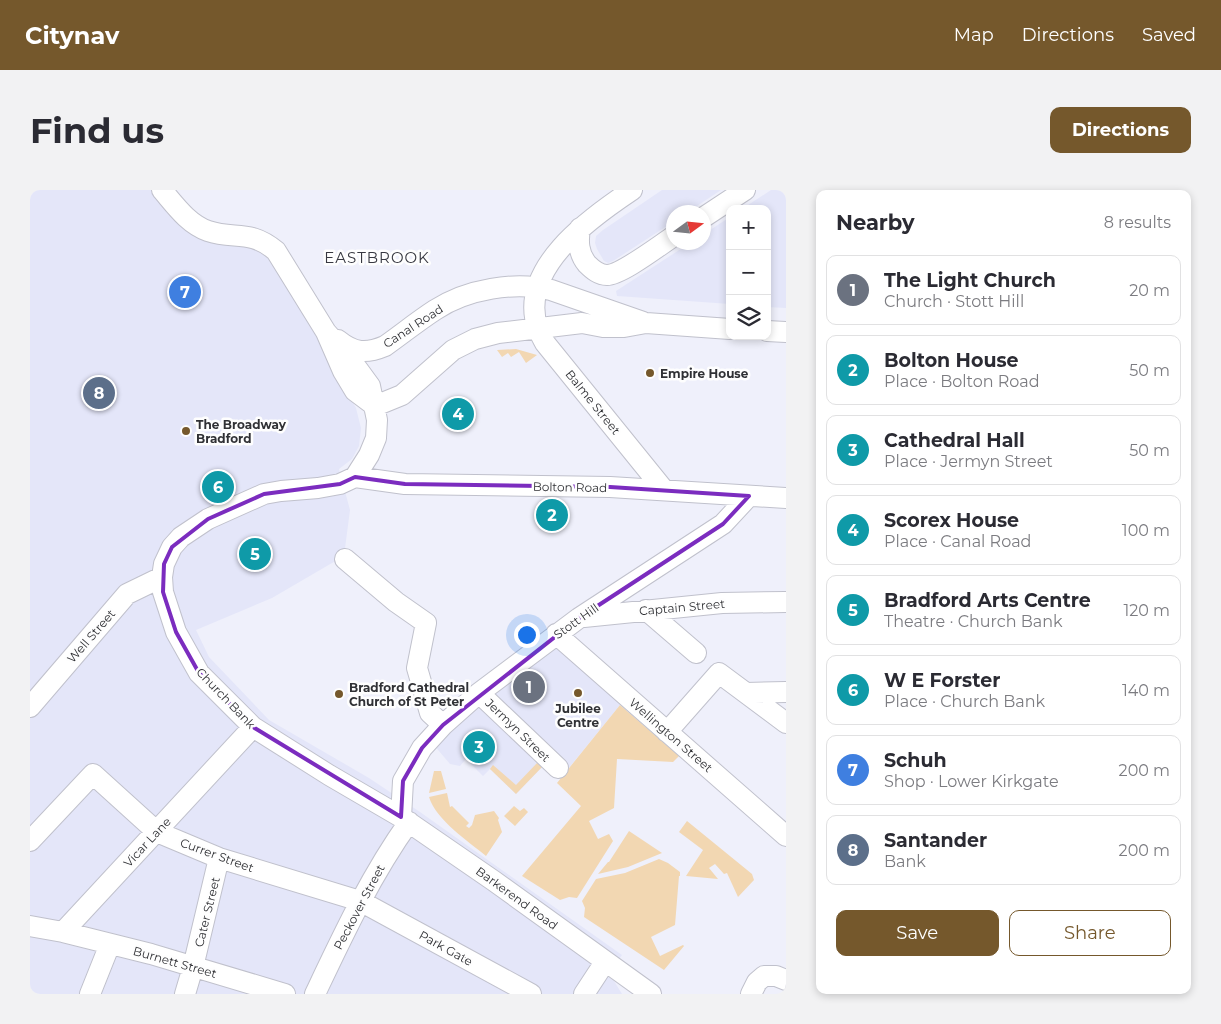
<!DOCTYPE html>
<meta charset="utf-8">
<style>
body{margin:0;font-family:Montserrat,sans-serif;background:#f2f2f3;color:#2b2b33}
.controls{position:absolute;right:15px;top:15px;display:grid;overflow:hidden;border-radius:10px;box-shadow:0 2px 8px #0003}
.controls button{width:45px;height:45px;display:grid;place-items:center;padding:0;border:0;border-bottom:1px solid #e1e1e2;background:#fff;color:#2b2b33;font:25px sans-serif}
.compass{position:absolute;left:636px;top:15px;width:45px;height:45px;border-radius:50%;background:#fff;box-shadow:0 2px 8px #0003;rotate:75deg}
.you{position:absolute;left:496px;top:444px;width:18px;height:18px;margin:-12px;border:4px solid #fff;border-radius:50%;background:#1a73e8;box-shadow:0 0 0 8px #1a73e833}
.badge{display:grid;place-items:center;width:32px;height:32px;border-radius:50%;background:#75582c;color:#fff;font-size:16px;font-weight:700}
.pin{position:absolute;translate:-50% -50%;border:2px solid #fff;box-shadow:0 1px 5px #0006}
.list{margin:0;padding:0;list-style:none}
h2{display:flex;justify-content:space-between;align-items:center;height:65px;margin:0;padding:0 20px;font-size:21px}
h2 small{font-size:16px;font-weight:400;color:#7c7c81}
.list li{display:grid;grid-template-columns:32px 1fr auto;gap:15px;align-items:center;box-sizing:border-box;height:70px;margin:0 10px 10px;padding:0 10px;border:1px solid #e1e1e2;border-radius:10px}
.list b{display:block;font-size:19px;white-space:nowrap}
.list p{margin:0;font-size:16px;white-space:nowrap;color:#7c7c81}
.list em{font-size:16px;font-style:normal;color:#7c7c81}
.actions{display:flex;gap:10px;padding:15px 20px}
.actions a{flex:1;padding:11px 0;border:1px solid #75582c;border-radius:10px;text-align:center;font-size:18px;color:#75582c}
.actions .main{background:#75582c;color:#fff}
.icon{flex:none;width:28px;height:28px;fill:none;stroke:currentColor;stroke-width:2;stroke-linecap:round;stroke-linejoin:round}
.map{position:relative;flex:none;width:756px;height:804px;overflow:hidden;border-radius:10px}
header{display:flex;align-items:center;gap:30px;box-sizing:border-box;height:70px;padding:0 25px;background:#75582c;color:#fff}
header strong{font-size:24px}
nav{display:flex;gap:28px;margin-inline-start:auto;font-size:18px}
.intro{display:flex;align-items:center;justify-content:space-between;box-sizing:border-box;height:120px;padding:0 30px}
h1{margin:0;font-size:35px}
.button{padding:12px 22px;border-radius:10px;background:#75582c;color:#fff;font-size:18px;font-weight:700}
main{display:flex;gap:30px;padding:0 30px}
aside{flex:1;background:#fff;border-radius:10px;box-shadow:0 2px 8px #0003}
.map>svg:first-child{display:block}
.built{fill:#e4e6f9}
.green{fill:#f2d7b2}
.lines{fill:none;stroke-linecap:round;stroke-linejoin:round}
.minor-casing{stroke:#c0c1cc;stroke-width:22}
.minor{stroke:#fff;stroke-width:20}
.marked{fill:none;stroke:#7b2cbf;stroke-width:4;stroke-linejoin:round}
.poi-dot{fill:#75582c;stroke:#fefefe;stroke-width:2}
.labels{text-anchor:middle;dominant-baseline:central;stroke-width:5;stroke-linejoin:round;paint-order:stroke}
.street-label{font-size:12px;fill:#303135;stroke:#fefefe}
.poi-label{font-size:12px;font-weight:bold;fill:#303135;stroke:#fefefe;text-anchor:start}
.quarter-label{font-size:15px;letter-spacing:1px;fill:#373841;stroke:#fefefe}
</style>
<header>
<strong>Citynav</strong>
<nav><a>Map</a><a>Directions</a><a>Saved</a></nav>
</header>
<div class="intro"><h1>Find us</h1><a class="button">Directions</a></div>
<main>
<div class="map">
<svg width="756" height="804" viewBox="0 0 756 804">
<rect width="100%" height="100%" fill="#eff0fb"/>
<path class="built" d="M 0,0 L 121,0 L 136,16 L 237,65 L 291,150 L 311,193 L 326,218 L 331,238 L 329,256 L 322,269 L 309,279 L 320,320 L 314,366 L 242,408 L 166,440 L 179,467 L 239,530 L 339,588 L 390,622 L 592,765 L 577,786 L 584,791 L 592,804 L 0,804 Z
M 632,0 L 691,0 L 658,22 L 644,22 L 643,32 L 583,71 L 578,73 L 574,71 L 567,59 L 565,53 L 566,46 L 573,40 Z
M 741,0 L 756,0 L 756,118 L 737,117 L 737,19 L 712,19 Z
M 700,27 L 700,114 L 587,106 L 586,101 L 660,53 L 674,52 L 674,44 Z
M 526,456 L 593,513 L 590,515 L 538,579 L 537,592 L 516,573 L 486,604 L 460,579 L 453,586 L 436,569 L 430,576 L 420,574 L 403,554 L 419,538 Z"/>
<path class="green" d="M 486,159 L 507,165 L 496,173 L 489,162 L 481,167 L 478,163 L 472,167 L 467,160 Z
M 590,515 L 649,566 L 643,572 L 587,569 L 584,618 L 559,631 L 568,649 L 579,644 L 583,651 L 547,708 L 539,707 L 530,710 L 492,686 L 551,616 L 527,593 Z
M 507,573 L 512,577 L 486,604 L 460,579 L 463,575 L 486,595 Z
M 404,581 L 411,581 L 416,599 L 399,603 Z
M 417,603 L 420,617 L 422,616 L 439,633 L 436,636 L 439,638 L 442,635 L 445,625 L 464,621 L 469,628 L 468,630 L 472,642 L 456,666 C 438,651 406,630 399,607 Z
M 484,616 L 490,621 L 494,618 L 498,622 L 485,636 L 474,626 Z
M 657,631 L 722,684 L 724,690 L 708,707 L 697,683 L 694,684 L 685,674 L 679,678 L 688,689 L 656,686 L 673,660 L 649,642 Z
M 599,641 L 632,663 L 598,677 L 568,684 L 578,672 L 579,672 Z
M 629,669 L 638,673 L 650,682 L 650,686 L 649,686 L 645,735 L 621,747 L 630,766 L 653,755 L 654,756 L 634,780 L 554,727 L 555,718 L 552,711 L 566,689 L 595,683 Z"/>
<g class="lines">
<defs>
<path id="minor" d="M 132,0 C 145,15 158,34 178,41 C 205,50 220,39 246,61 L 296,142 L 313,181 L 325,201 L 345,216
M 602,0 C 560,28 487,79 508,139 C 510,144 513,149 515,153 L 634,300
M 674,27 L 715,0
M 550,38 C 548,51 548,63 557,74 C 563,80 569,85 577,85 C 591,85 630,55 644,46
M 737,141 L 756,142
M 296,142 L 321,170 L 340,196 L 347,230 L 346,248 L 339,265 L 325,287 L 310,294 L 288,298 L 251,301 L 234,304 L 178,329 L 151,347 L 142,357 L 134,374 L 132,387 L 133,402 L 146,442 L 169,483 L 223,537 L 299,585 L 371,627 L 464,691 L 621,804
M 308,150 C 324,163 336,164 355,156 C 372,144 388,131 405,120 C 437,99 485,91 521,100 L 613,132
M 345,216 L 372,205 L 423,160 L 445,149 L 468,143 L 552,133 L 573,137 L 594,137 L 616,133 L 700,139
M 325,287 L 375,294 L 580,297 L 756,308
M 315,369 L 366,412 L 396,433 L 387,478 L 400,523 L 413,535
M 616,420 L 666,463
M 554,427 L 692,413 L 756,412
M 526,444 L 756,646
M 449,503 L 528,578
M 716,503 L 756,502
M 0,517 L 97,404 L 132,387
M 637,542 L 689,483 L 756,533
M 371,627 L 373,591 L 392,558 L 413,535 L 449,503 L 549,428 L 693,334 L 719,306
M 0,651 L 63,584 L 127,642 L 189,668 L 330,711 L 501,804
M 0,736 L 33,742 L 223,537
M 33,742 L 121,764 L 255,804
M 60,804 L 80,754
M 155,804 L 163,777 L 189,668
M 285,804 C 313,745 341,685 379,632
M 554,804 L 575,772
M 721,804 L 727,792 L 734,786 L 746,786 L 756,790"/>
</defs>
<use href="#minor" class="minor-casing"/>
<use href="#minor" class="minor"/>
</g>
<path class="marked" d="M 325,287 L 375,294 L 580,297 L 719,306 L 693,334 L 549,428 L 413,535 L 392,558 L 373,591 L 371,627 L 223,537 L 169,483 L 146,442 L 133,402 L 134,374 L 142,357 L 178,329 L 234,304 L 310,294 Z"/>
<g class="poi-dot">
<circle cx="620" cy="183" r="5"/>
<circle cx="156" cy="241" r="5"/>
<circle cx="548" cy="503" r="5"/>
<circle cx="309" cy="504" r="5"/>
</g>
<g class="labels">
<g class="street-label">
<text transform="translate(383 136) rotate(-33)">Canal Road</text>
<text transform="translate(563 212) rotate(51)">Balme Street</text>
<text transform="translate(540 297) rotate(1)">Bolton Road</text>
<text transform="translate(652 417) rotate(-5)">Captain Street</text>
<text transform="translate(546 431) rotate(-35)">Stott Hill</text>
<text transform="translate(61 446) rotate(-49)">Well Street</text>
<text transform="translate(196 508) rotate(46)">Church Bank</text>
<text transform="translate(488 540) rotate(44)">Jermyn Street</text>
<text transform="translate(641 545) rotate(41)">Wellington Street</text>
<text transform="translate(117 652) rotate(-47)">Vicar Lane</text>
<text transform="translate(187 665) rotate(20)">Currer Street</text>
<text transform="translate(487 708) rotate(36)">Barkerend Road</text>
<text transform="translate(329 717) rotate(-62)">Peckover Street</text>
<text transform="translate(177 722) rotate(-76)">Cater Street</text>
<text transform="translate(416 758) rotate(29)">Park Gate</text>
<text transform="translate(145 772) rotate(16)">Burnett Street</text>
</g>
<g class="poi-label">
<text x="630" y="183">Empire House</text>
<text x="166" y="234">The Broadway<tspan x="166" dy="14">Bradford</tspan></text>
<text x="319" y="497">Bradford Cathedral<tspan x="319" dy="14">Church of St Peter</tspan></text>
<text x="548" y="518" text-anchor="middle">Jubilee<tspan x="548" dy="14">Centre</tspan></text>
</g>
<g class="quarter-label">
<text x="347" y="67">EASTBROOK</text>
</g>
</g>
</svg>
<div class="controls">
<button>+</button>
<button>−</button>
<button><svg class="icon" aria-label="layers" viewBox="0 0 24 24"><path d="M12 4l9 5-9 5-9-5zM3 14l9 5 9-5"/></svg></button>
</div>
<svg class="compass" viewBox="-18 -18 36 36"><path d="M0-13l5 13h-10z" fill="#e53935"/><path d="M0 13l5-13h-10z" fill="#7c7c81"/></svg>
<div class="you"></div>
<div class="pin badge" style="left:499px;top:497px;background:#6b7280">1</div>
<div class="pin badge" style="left:522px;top:325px;background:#0f9aa8">2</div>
<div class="pin badge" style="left:449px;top:557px;background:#0f9aa8">3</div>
<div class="pin badge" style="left:428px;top:224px;background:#0f9aa8">4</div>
<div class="pin badge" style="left:225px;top:364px;background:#0f9aa8">5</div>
<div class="pin badge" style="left:188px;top:297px;background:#0f9aa8">6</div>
<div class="pin badge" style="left:155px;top:102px;background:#3f7fe0">7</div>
<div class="pin badge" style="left:69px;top:203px;background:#5c6f8a">8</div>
</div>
<aside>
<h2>Nearby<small>8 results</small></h2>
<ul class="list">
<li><span class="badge" style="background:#6b7280">1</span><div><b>The Light Church</b><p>Church · Stott Hill</p></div><em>20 m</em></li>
<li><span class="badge" style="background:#0f9aa8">2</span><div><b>Bolton House</b><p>Place · Bolton Road</p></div><em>50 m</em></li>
<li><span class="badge" style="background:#0f9aa8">3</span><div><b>Cathedral Hall</b><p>Place · Jermyn Street</p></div><em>50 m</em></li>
<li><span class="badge" style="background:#0f9aa8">4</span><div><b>Scorex House</b><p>Place · Canal Road</p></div><em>100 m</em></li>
<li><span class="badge" style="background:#0f9aa8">5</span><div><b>Bradford Arts Centre</b><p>Theatre · Church Bank</p></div><em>120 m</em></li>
<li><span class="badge" style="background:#0f9aa8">6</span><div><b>W E Forster</b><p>Place · Church Bank</p></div><em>140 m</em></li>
<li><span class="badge" style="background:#3f7fe0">7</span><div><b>Schuh</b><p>Shop · Lower Kirkgate</p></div><em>200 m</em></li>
<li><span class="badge" style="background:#5c6f8a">8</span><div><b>Santander</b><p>Bank</p></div><em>200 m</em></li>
</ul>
<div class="actions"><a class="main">Save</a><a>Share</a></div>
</aside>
</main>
